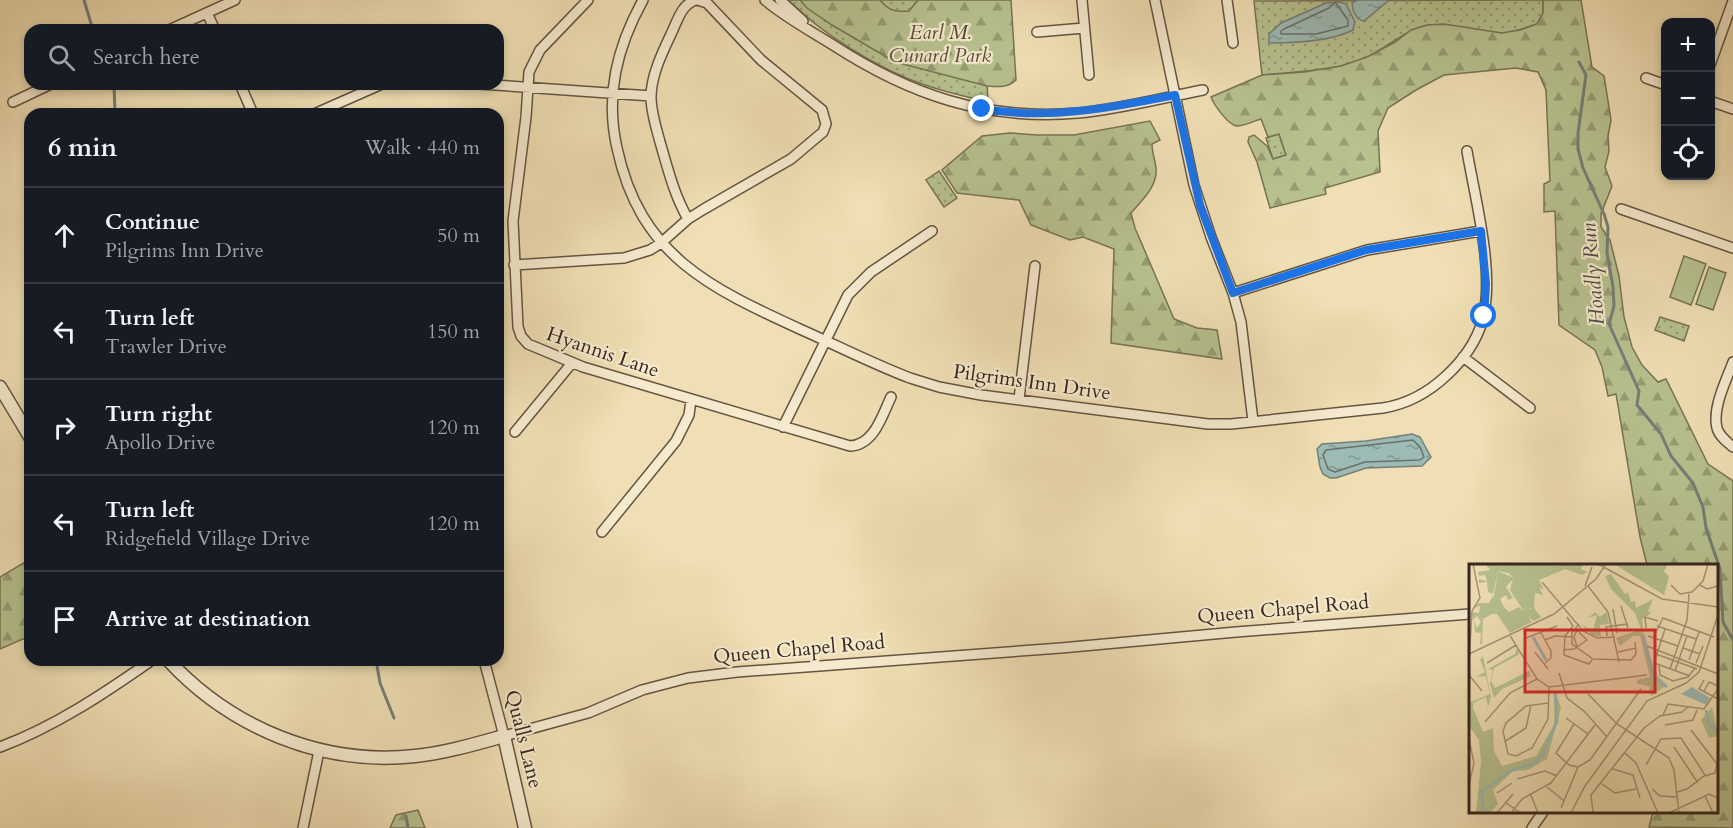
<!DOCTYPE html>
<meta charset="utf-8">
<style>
body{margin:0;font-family:Cardo,serif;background:#20242c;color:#f1f3f6}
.controls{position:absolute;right:18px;top:18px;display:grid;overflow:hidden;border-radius:12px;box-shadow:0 3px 9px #0003}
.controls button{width:54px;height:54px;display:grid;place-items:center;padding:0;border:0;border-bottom:2px solid #363941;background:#171b24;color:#f1f3f6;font:30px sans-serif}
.stop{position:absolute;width:18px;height:18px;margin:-14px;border:4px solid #1a73e8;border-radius:50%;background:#fff}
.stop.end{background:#1a73e8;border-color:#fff;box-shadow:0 2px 6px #0008}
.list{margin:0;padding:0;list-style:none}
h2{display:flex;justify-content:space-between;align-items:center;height:78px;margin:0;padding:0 24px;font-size:26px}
h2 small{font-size:20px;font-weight:400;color:#9ea1a6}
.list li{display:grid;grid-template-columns:39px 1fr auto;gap:18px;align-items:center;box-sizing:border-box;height:96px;padding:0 24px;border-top:2px solid #363941}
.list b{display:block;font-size:22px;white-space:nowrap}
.list p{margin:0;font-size:20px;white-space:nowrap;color:#9ea1a6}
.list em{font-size:20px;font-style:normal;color:#9ea1a6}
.icon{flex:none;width:33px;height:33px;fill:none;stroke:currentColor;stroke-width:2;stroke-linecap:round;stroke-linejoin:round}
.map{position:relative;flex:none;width:1733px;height:828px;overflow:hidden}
.search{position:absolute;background:#171b24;box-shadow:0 3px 9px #0003;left:24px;top:24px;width:480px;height:66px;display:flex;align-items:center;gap:15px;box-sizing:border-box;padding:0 21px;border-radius:18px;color:#9ea1a6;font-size:22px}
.panel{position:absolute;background:#171b24;box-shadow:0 3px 9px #0003;left:24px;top:108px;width:480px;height:558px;border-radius:18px}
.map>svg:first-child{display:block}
.grass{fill:url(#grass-dots);stroke:#777456;stroke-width:1.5}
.forest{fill:url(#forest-firs);stroke:#777456;stroke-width:1.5}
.garden{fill:#b7c28f;stroke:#777456;stroke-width:1.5}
.water{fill:url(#water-ripples);stroke:#747f78;stroke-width:1.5}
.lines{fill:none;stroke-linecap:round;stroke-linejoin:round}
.shore{stroke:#6a7068;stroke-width:1.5}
.stream{stroke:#747f78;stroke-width:3}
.minor-casing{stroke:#655442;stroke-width:12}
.tertiary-casing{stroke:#655442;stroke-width:15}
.minor{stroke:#f5eace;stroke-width:9}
.tertiary{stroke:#f5eace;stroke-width:12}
.route{stroke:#1a73e8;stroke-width:8}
.labels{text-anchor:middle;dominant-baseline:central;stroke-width:4.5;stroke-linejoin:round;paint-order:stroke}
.park-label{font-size:20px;font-style:italic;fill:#574c39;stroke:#f5eace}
.street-label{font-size:20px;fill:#37251c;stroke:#f5eace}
.water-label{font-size:21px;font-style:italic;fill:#504a42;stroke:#f5eace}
.inset-river{fill:none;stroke:#9dbbb5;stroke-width:3}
.inset-road{fill:none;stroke:#a69577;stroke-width:1.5}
.view{fill:#d62828;fill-opacity:0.15;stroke:#d62828;stroke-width:3}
.inset-edge{fill:none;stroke:#37251c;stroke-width:3}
</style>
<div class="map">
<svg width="1733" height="828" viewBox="0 0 1733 828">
<defs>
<pattern id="grass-dots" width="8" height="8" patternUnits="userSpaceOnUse" patternTransform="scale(1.5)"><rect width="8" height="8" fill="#b7c28f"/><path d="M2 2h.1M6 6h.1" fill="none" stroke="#969d74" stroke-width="1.8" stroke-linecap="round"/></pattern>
<pattern id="forest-firs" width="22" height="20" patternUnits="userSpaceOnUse" patternTransform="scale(1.5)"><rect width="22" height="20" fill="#b7c28f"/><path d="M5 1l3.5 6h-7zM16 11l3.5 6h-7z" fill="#969d74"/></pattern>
<pattern id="water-ripples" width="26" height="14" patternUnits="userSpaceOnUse" patternTransform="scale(1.5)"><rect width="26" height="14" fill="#9dbbb5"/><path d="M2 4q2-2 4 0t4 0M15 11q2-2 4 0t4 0" fill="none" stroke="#819892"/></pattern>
</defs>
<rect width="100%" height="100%" fill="#f0dfb4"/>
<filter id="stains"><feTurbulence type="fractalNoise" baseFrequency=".00333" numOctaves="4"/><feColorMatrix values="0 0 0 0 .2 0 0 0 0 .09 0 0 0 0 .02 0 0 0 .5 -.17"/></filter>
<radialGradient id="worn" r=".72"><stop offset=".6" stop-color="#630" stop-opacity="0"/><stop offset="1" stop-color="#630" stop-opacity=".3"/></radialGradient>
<path class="grass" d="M 788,0 L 983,0 L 988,102 C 967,97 946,92 925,85 C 880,70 822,34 788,0 Z
M 1543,0 L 1543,13 L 1537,24 C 1526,28 1514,32 1502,33 C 1473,34 1443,26 1414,30 C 1407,31 1377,53 1366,58 C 1333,72 1297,71 1262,75 L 1254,1 Z
M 1279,134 L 1286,155 L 1273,159 L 1266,138 Z
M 939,171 L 957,198 L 944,207 L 926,180 Z
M 1660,317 L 1689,326 L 1684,341 L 1655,330 Z"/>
<path class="forest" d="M 800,0 L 880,0 C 889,11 895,12 909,11 L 918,0 L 1011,0 L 1016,80 C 1008,88 998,87 987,86 L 895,62 L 832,25 L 807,8 Z
M 1543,0 L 1581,0 L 1592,67 L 1604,76 L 1611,120 L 1608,136 L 1609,151 L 1605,167 L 1612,186 L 1601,214 L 1601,227 L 1610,240 L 1619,276 L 1624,317 L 1632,347 L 1642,365 L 1658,382 L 1666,379 L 1708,464 L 1733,481 L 1733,828 L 1649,827 L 1653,812 L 1716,812 L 1716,566 L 1647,565 L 1640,537 L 1616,394 L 1608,396 L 1602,367 L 1595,350 L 1559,325 L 1555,211 L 1544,212 L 1544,184 L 1550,181 L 1546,90 L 1538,72 L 1516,68 L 1444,75 L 1416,90 L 1388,108 L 1378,131 L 1380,172 L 1325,188 L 1326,194 L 1270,208 L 1257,162 L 1248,142 L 1249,137 L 1254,135 L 1267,146 L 1273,159 L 1286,155 L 1279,134 L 1268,137 L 1261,119 C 1254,121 1244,126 1237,126 C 1228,125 1214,105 1211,97 L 1262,75 L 1304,72 L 1341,66 L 1367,57 L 1395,42 L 1411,30 L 1427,25 L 1444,24 L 1502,33 L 1520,30 L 1537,24 L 1543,13 Z
M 1150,121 L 1160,140 L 1152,144 C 1152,153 1155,159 1156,168 C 1158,186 1142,200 1131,213 L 1135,228 L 1174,319 L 1197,328 L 1217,330 L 1222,359 L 1111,343 L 1114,249 L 1083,237 L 1070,240 L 1031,225 L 1019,200 L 957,193 L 942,170 L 982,136 L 1010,133 L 1037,135 L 1074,135 Z
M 30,559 L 30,636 L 0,649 L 0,577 Z
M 418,810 L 425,828 L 390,828 L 396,815 Z"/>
<path class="garden" d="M 1684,256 L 1706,264 L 1691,305 L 1670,297 Z
M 1709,267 L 1726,273 L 1713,310 L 1696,304 Z"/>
<path class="water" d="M 1357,0 L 1389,0 L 1364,21 C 1356,20 1352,10 1352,3 Z
M 1326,3 L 1340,2 L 1346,4 L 1355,22 L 1353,30 C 1332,41 1294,43 1269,43 L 1269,34 L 1281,23 Z
M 1412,434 L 1420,437 L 1431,457 L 1422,466 L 1366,468 L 1336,478 L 1330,478 L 1323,474 L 1320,467 L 1317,449 L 1322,444 L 1366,441 Z"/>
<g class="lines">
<path class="shore" d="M 1335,2 L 1348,20 L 1348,26 L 1316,34 L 1281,34 L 1281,31 L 1284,29 L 1329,8 Z
M 1413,440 L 1420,447 L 1424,457 L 1420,460 L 1365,462 L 1335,472 L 1328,469 L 1323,455 L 1326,450 Z"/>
<path class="stream" d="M 84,0 L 93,30
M 1579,62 L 1586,75 L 1578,133 L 1578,149 L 1583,168 L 1604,214 L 1608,227 L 1607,253 L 1613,287 L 1614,306 L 1609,324 L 1639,391 L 1637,405 L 1661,434 L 1671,456 L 1693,483 L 1703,507 L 1706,528 L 1720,569 L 1723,622 L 1733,640
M 114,84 L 115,114
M 376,660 L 380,683 L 394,718
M 406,816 L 408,828"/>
<defs>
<path id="minor" d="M 588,0 L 540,50 L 529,72 L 526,117 L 513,221 L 518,327 L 521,336 L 528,344 L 583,367 L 850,446 C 874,445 882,416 891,397
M 643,0 C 617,47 605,95 617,148 C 640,256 710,288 802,330 C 838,346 873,364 910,378 L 939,387 L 981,395 L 1208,424 L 1231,424 L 1383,408 C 1408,404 1429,392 1447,375 C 1462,361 1476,342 1482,322 C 1496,275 1475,199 1467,151
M 765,0 C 786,18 811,31 833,45 C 910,95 986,121 1078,113 C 1120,109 1162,98 1203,90
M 780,0 L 803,21
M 1082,0 L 1089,75
M 1155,0 L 1194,185 L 1211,237 L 1233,293 L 1241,322 L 1253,421
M 1227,0 L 1233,43
M 207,13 L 215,30
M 169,30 L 235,0
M 1037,32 L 1084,28
M 1710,65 L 1733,1
M 1646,78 L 1666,85
M 240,84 L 253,114
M 480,84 L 651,96
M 1710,101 L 1733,109
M 13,102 L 51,84
M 314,114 L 382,84
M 1621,209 L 1733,248
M 688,219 C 674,195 668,169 660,142 C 656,127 651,112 651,97 C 651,75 663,51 672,32 C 678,19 682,4 696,0
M 514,265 L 624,258 L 650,250 L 661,243 L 688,219 L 704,209 L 791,159 L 823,132 L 826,124 L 822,110 L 761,60 L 707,3 L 698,0
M 1233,293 L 1367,250 L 1481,231
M 1463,357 L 1530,408
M 1733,362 C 1726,381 1712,408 1717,428 C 1719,436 1727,442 1733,447
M 1019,399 L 1035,266
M 783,427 L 848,295 L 871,272 L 932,231
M 515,432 L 572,363
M 602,532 L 676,441 L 689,415 L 691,400
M 484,660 L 504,736 L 588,713 L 642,690 L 688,678 L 737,672 L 1061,648 L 1236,632 L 1470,614
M 0,747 C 54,727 105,693 152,660
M 303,828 L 319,751
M 1532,828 L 1543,812"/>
<path id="tertiary" d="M 0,387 L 30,437
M 168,660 C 231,728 322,766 415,756 C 445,753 475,744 504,736 L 525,828"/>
</defs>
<use href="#minor" class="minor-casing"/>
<use href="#tertiary" class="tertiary-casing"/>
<use href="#minor" class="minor"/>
<use href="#tertiary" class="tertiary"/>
</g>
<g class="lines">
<path class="route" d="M 982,109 C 1048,120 1110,108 1175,95 L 1200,205 L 1233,293 L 1366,250 L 1481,231 L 1486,284 L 1484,316"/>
</g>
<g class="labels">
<g class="park-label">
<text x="940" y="32">Earl M.<tspan x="940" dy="23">Cunard Park</tspan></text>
</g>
<g class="street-label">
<text transform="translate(603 352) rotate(19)">Hyannis Lane</text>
<text transform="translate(1032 382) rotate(8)">Pilgrims Inn Drive</text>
<text transform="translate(1283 609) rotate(-5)">Queen Chapel Road</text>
<text transform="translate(799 649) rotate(-5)">Queen Chapel Road</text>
<text transform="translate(524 739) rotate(76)">Qualls Lane</text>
</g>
<g class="water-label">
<text transform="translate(1593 274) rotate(-95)">Hoadly Run</text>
</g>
</g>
<g transform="translate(1469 564)">
<rect width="249" height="249" fill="#f0dfb4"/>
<path d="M 29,7 L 45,14 L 37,23 L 44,34 L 39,36 L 37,31 L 31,35 L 35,43 L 40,48 L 50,43 L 53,46 L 66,44 L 60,54 L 63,58 L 41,69 L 24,38 Z" fill="#b7c28f"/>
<path d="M 16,0 L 114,0 L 112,5 L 118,8 L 113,11 L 96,5 L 70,16 L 75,26 L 70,23 L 74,31 L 66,29 L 65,44 L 72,53 L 65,57 L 61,54 L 63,44 L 54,46 L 41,26 L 44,13 L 39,9 L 29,7 L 24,30 L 19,28 L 18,18 L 10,19 L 10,15 L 18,17 L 16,11 L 10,12 L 9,8 L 21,6 ZM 145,0 L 199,0 L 195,7 L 200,13 L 195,31 ZM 142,10 L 156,30 L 159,28 L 162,38 L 166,37 L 167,44 L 184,35 L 179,47 L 182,49 L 173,55 L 176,83 L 189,112 L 198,121 L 182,132 L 180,122 L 168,120 L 168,116 L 181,113 L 171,72 L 164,72 L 151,82 L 147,74 L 172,65 L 166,49 L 142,25 L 136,12 ZM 24,32 L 41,69 L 28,50 L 23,50 L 14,55 L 13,80 L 11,81 L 12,69 L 6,68 L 5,57 L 8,64 L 12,58 L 8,52 L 4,56 L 3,48 L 10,49 L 11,42 L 5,44 L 10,39 L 20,39 ZM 126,48 L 131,53 L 138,48 L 140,60 L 131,61 L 132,73 L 123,71 L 112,60 L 124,67 L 128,51 L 119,54 ZM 48,84 L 51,88 L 49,91 L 25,104 L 25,105 L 22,117 L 26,124 L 60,107 L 62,112 L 33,125 L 25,134 L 21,119 L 24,106 L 19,105 L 46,90 ZM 14,92 L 22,132 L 21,136 L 19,143 L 17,133 L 4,139 L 4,144 L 14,168 L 24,164 L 25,187 L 33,202 L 67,192 L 85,161 L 86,127 L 92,144 L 78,195 L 59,206 L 44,207 L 24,226 L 29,240 L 21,249 L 7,249 L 12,198 L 10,176 L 0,162 L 0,139 L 21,130 L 17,112 L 7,113 L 16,108 L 11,96 ZM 243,143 L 249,172 L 240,174 L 232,156 Z" fill="#b7c28f"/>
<path d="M 223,123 L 241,134 L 238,141 L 212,130 Z" fill="#9dbbb5"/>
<path class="inset-river" d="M 174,71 L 185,113 L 198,123M 64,73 L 77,96M 237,146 L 240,160 L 249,167M 14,249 L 13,227 L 43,206 L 66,199 L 74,190 L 88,157 L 86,128"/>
<path class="inset-road" d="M 129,0 L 193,35 L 249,43M 73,18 L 114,67 L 128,74 L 146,73M 202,21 L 211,30 L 223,28 L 234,17 L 239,0M 231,21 L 238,25 L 249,22M 116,22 L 123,3M 119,22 L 139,48 L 150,98M 152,42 L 159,64M 144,45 L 148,69M 98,53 L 104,62 L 96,72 L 95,91 L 120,100 L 123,96M 110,60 L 103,69 L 103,80 L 124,95 L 162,96 L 167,90 L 166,78M 188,62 L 227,75M 177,64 L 176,53 L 189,57M 196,65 L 185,99 L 221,112M 71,67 L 82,87 L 82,94 L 76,99M 40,70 L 68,115 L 80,123 L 178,111M 138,72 L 137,63 L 159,60M 179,72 L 209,82M 57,74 L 88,62M 184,74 L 194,54 L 245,73M 76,76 L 86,72 L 103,73M 178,82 L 249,110M 214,84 L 231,90M 94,86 L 105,85 L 118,76 L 108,66 L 105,73 L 108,83M 66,88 L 79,105M 149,88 L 167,84M 0,90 L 85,50 L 127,15 L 137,0M 187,90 L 228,105M 220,96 L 230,68M 0,98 L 3,47 L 11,34 L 4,0M 18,99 L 47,81M 227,99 L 234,82M 190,102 L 191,111 L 204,117 L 219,113 L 226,104M 201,105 L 218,56 L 220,30M 206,107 L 218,72M 90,109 L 98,134 L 116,148 L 138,173M 0,111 L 13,127M 235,116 L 230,125 L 249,135M 235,127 L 240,118 L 249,122M 119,130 L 148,160 L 200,194 L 205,206 L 210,249M 79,139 L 57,142 L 37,159 L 34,167 L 39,190 L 47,192 L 63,184 L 79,155 L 80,123M 194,151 L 199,140 L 235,145 L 249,125M 97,154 L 119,170M 16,158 L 41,129 L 68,115M 105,160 L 87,189 L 100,201 L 109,203 L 121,196 L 172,125M 196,161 L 224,156 L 228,146M 222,166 L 248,200 L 246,209 L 236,212M 0,175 L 5,199 L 0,221M 35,178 L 57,164 L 62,141M 205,183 L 229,219M 156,189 L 167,199 L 189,249M 177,201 L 192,175 L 212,174 L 236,211 L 218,225 L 208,228M 144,205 L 164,211 L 171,234M 48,215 L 76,207 L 88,212M 133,220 L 146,229 L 167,225M 78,223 L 95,237M 183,225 L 191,232 L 208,233M 28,229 L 43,219M 62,231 L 69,249M 236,232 L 244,249M 37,239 L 52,249M 92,244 L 109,203M 28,249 L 44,230M 42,249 L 53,235 L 82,219 L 126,161M 102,249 L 116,222 L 178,137 L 217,119 L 230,108 L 249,51M 124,249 L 122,231 L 175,164 L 191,152 L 213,148 L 219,143M 200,249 L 240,230 L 249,234"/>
<path class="view" d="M 56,66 L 186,66 L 186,128 L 56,128 Z"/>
<rect width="249" height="249" class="inset-edge"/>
</g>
<rect width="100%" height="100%" filter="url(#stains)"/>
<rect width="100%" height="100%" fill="url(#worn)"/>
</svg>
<div class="controls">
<button>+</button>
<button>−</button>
<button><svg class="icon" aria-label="locate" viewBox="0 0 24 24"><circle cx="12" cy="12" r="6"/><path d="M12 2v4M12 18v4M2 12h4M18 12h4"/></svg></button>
</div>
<div class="stop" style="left:1484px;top:316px"></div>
<div class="stop end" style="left:982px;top:109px"></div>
<div class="search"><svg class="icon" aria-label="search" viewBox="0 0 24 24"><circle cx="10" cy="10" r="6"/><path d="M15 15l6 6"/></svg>Search here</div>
<section class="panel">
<h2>6 min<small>Walk · 440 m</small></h2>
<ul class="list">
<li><svg class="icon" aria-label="ahead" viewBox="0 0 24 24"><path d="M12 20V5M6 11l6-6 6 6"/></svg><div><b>Continue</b><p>Pilgrims Inn Drive</p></div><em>50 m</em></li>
<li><svg class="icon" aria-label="left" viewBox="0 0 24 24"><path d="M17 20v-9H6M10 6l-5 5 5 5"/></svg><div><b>Turn left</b><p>Trawler Drive</p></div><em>150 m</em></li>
<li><svg class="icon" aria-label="right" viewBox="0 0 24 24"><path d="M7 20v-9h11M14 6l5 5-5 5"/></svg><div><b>Turn right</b><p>Apollo Drive</p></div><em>120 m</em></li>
<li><svg class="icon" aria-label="left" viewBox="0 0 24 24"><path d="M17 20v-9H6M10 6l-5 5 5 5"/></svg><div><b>Turn left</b><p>Ridgefield Village Drive</p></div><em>120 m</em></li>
<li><svg class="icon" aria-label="arrive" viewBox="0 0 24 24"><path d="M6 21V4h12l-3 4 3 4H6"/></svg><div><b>Arrive at destination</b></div></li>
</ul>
</section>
</div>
